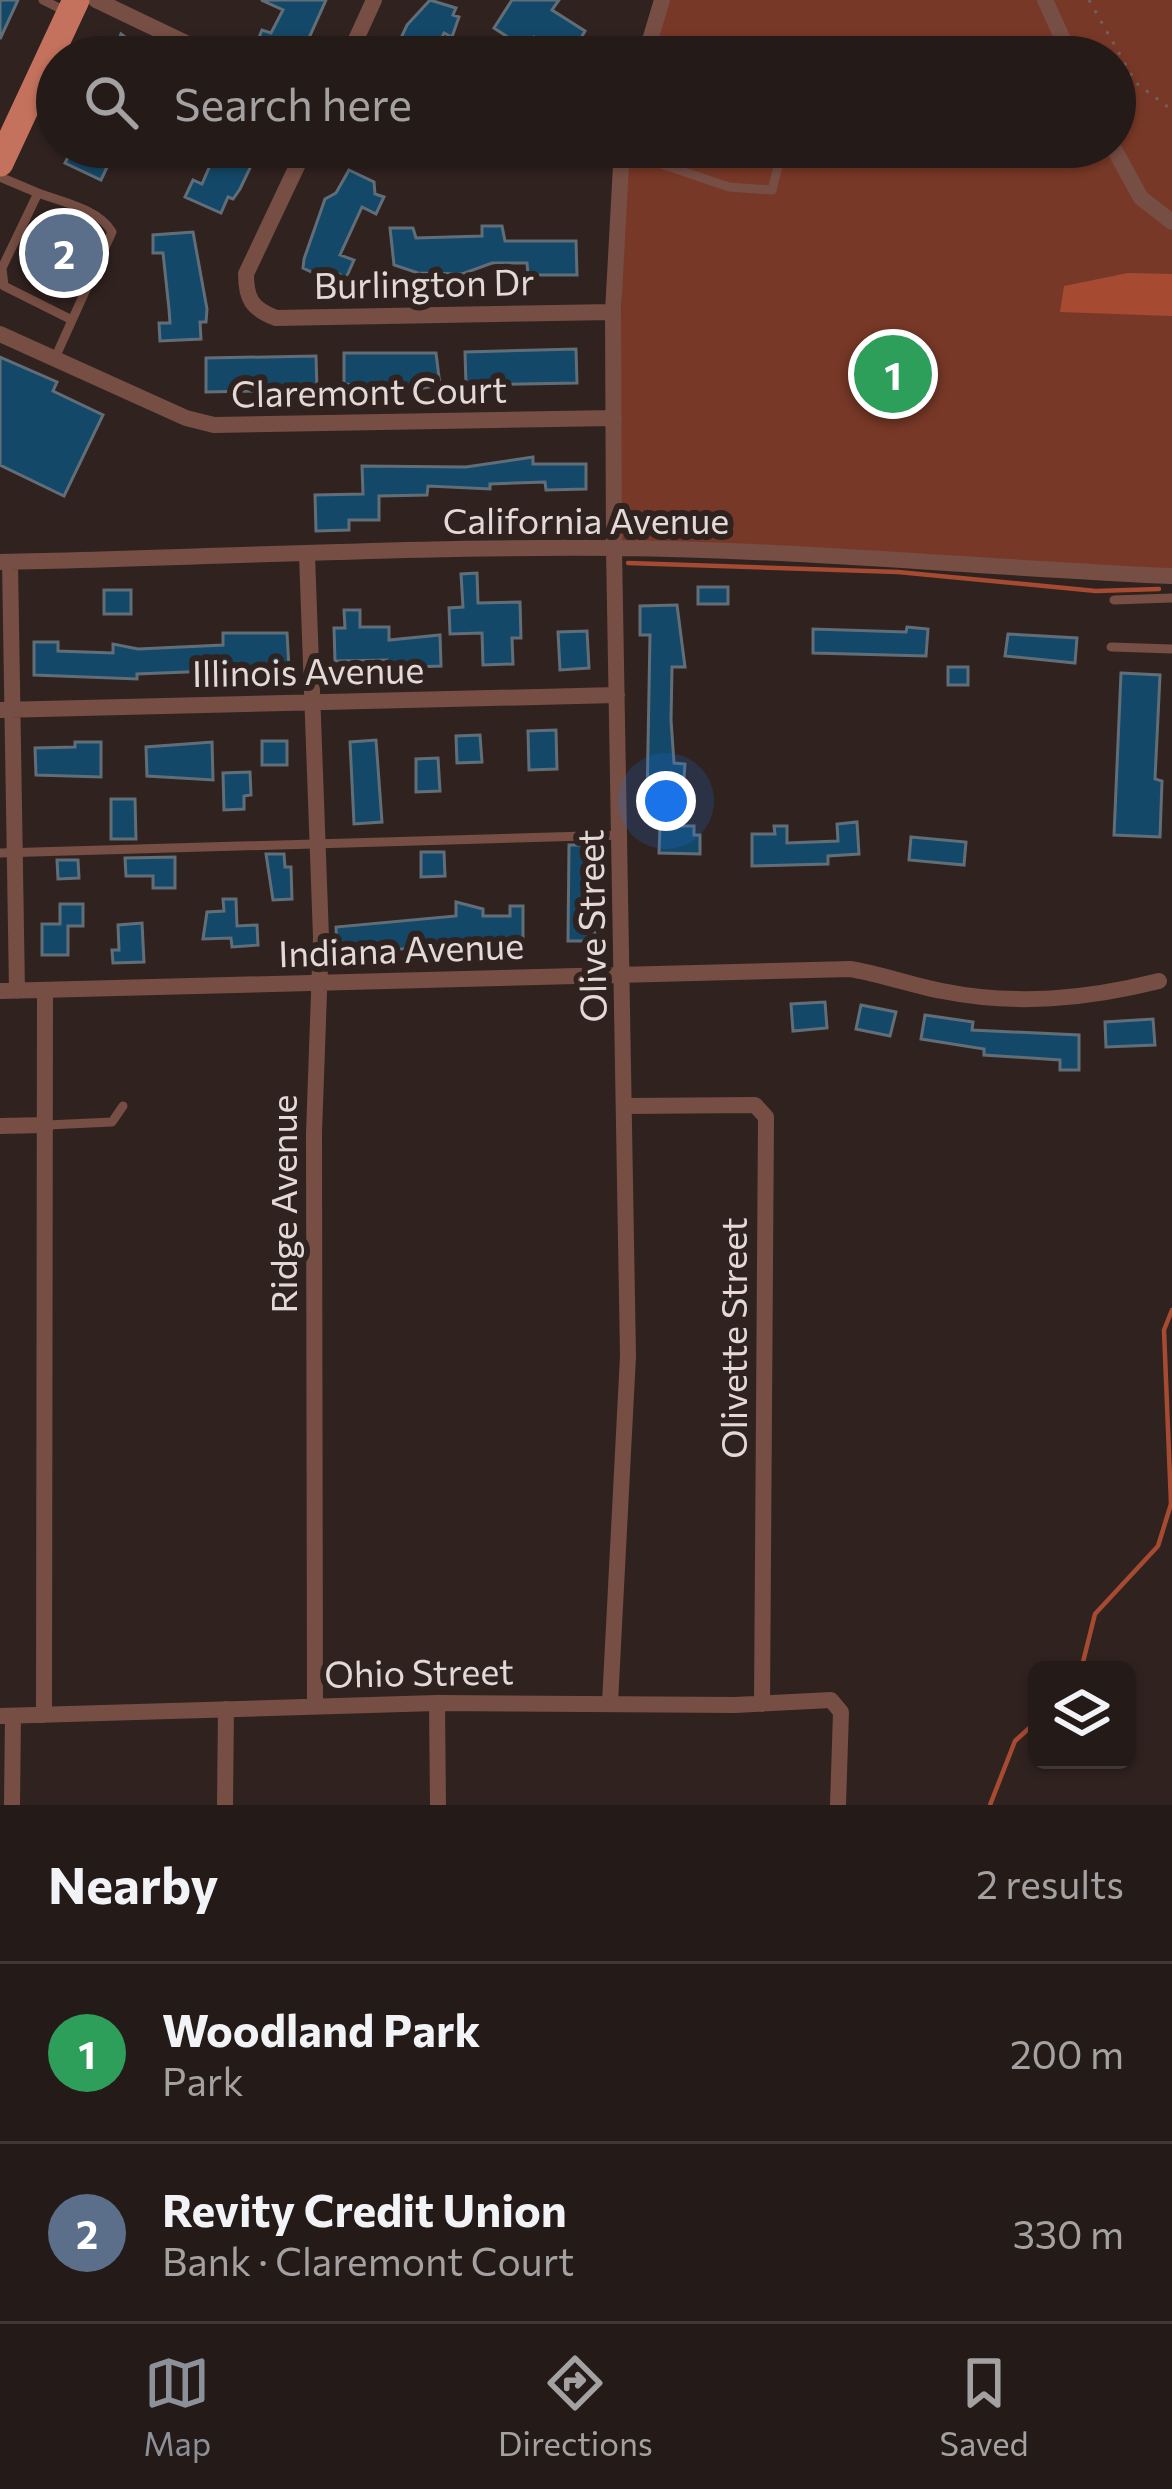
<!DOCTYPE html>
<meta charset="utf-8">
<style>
body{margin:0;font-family:Commissioner,sans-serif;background:#2c2320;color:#f1f3f6}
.controls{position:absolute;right:36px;bottom:36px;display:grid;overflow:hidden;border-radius:18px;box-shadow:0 3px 9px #0004}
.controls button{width:108px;height:108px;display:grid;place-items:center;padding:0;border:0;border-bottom:3px solid #413836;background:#241a17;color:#f1f3f6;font:60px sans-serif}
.you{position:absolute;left:666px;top:801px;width:42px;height:42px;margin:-30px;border:9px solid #fff;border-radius:50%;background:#1a73e8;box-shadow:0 0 0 18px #1a73e833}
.badge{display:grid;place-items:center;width:78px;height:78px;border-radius:50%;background:#8c9099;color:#fff;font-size:39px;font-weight:700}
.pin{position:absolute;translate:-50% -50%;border:6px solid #fff;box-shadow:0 3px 12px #0006}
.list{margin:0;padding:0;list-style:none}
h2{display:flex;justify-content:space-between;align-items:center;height:156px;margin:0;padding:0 48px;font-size:51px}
h2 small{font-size:39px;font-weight:400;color:#a3a1a1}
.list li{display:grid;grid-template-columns:78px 1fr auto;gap:36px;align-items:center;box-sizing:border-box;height:180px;padding:0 48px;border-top:3px solid #413836}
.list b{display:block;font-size:45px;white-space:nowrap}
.list p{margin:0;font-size:39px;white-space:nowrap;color:#a3a1a1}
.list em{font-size:39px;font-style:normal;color:#a3a1a1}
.icon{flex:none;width:66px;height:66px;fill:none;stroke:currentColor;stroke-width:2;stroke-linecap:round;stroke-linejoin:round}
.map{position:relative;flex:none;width:1172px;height:1805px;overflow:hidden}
.search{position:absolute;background:#241a17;box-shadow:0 3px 9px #0004;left:36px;right:36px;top:36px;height:132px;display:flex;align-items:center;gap:30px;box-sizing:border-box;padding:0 42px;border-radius:66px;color:#a3a1a1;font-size:45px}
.sheet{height:516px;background:#241a17}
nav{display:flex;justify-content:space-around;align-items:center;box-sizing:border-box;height:168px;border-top:3px solid #413836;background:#241a17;font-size:33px;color:#a3a1a1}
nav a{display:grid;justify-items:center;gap:6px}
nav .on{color:#8c9099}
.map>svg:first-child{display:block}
.green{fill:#783827}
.water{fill:#a74a32}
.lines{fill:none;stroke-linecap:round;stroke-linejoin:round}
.stream{stroke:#a74a32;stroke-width:4.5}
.building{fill:#144868;stroke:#616e78;stroke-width:3}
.path{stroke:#6e615e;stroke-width:3;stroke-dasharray:3 9;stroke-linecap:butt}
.lane{stroke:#764e43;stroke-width:9}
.street{stroke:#764e43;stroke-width:16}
.primary{stroke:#c4725d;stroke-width:27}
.labels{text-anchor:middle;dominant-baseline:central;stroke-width:12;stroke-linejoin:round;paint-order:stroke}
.street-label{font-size:36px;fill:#e3d9d6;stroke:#30221f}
</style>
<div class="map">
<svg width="1172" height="1805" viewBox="0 0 1172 1805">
<rect width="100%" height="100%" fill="#30221f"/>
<path class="green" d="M 665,0 L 1172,0 L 1172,573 L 614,548 L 626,147 L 1115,147 L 1115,57 L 645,57 Z"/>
<path class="water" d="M 1128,273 L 1172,274 L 1172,316 L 1060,312 L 1064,286 Z"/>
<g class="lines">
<path class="stream" d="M 628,563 L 898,572 L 1096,591 L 1159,589
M 1081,1670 L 1095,1614 L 1158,1546 L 1171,1504 L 1164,1330 L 1172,1310
M 990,1805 L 1015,1741 L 1037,1721"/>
</g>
<path class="building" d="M 0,0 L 18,0 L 0,39 Z
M 261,0 L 326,0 L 304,49 L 299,47 L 294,57 L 269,57 L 255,47 L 262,30 L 271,33 L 283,10 Z
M 430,0 L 456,8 L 453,15 L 459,17 L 452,37 L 444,33 L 433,57 L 392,57 L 407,25 Z
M 512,0 L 559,0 L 552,10 L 585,31 L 576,47 L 593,57 L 566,57 L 534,37 L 526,49 L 494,28 Z
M 121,34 L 132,42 L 163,57 L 113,57 Z
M 73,147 L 88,147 L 109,163 L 101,180 L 65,163 Z
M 218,147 L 260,147 L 240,189 L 233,199 L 228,197 L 221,213 L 185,197 L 193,180 L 202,184 Z
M 349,170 L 374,182 L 375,194 L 384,197 L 376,214 L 362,207 L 340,255 L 354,260 L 346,278 L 337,273 L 327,279 L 303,268 L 304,259 L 325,199 L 336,193 Z
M 75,215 L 89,222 L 82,238 L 91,242 L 68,291 L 36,276 L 58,227 L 68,231 Z
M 482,226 L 502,226 L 505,241 L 576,241 L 577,275 L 528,275 L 527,263 L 492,263 L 462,274 L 418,273 L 394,265 L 390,228 L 413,228 L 416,238 L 482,236 Z
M 193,232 L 207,309 L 206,322 L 200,322 L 201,339 L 160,341 L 159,323 L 170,323 L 169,309 L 163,253 L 153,253 L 153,235 Z
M 576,349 L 577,383 L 466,385 L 465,352 Z
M 344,353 L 436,353 L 440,385 L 413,390 L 344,384 Z
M 316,356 L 317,390 L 206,392 L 206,358 Z
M 0,357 L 57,382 L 53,391 L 103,415 L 64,496 L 0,465 Z
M 533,457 L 533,464 L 586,464 L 586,489 L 546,490 L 545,482 L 490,484 L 490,489 L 428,486 L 427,495 L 379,496 L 379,520 L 349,520 L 349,530 L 316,531 L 315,495 L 363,494 L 362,466 L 466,467 Z
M 477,573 L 478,603 L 520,602 L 521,638 L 512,638 L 513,664 L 483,665 L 482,633 L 450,634 L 449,608 L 463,607 L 461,574 Z
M 698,587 L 728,587 L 728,604 L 698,604 Z
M 104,590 L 131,590 L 131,614 L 104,614 Z
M 677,605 L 685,667 L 672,667 L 671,720 L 674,763 L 685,764 L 682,803 L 647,801 L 650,635 L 640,635 L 640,606 Z
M 344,610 L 360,610 L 360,627 L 389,627 L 389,640 L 440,635 L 441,666 L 387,668 L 387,660 L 335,661 L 334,628 L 345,628 Z
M 907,627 L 928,629 L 926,656 L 813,653 L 813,629 L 906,632 Z
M 587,631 L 589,668 L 560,670 L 558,632 Z
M 223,633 L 287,633 L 289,668 L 137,674 L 137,679 L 34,675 L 34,642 L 58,642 L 58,651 L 113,653 L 113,644 L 138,649 L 223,645 Z
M 1008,634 L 1077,638 L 1075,663 L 1005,656 Z
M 948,667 L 968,667 L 968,685 L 948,685 Z
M 1121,673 L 1160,675 L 1155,779 L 1162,781 L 1160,837 L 1114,835 Z
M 556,730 L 557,769 L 529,770 L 528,731 Z
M 480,735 L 482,762 L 457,763 L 456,736 Z
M 376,740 L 382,822 L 354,824 L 350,742 Z
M 262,741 L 287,741 L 287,765 L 262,765 Z
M 75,742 L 101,742 L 101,777 L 36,775 L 35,748 L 75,747 Z
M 212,742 L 213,780 L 147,776 L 146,747 Z
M 438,758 L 440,791 L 416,792 L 416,759 Z
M 250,772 L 251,795 L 244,796 L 244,809 L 224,810 L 223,773 Z
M 111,799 L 135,799 L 136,839 L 111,839 Z
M 857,822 L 859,854 L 828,856 L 828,864 L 752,866 L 752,834 L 775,834 L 774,826 L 787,826 L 787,843 L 838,841 L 837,824 Z
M 660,826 L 694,826 L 694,835 L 700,835 L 700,854 L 659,853 Z
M 911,837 L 966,842 L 964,865 L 909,860 Z
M 569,845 L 594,845 L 595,941 L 568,941 Z
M 421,852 L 444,852 L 445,876 L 421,877 Z
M 266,854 L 284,854 L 285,867 L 291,867 L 292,899 L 273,900 Z
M 175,857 L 175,888 L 153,888 L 153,876 L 126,876 L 125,858 Z
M 57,860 L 78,860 L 79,878 L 58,879 Z
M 223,899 L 236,899 L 237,926 L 257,925 L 258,945 L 232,947 L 231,938 L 203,939 L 207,912 L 224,911 Z
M 456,902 L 483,909 L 483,916 L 510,916 L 510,906 L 523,906 L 523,943 L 482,942 L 482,948 L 414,942 L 415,948 L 337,954 L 336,927 L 456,916 Z
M 60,904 L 83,904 L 83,926 L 68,926 L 68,955 L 42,955 L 42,924 L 60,924 Z
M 142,923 L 144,962 L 113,963 L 112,950 L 119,950 L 118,925 Z
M 825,1002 L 827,1028 L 793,1031 L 791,1004 Z
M 861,1005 L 896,1012 L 890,1036 L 856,1029 Z
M 925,1015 L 973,1022 L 972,1030 L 1079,1035 L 1079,1070 L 1060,1070 L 1060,1060 L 984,1055 L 984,1049 L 921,1039 Z
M 1153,1019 L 1155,1045 L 1106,1047 L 1105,1022 Z"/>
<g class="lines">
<path class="path" d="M 1089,0 L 1136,83 L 1172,110"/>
<path class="lane" d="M 43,0 L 65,11
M 490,43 L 513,57
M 623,151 L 729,187 L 772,190 L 780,159 L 746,147
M 0,177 L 38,193
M 55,358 L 112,232 C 99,209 62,202 38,193 L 2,268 L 4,286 L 72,320
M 1114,600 L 1172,598
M 1111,647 L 1172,649
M 0,853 L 621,835
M 47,1125 L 112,1122 L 123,1106"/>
<path class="street" d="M 96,0 L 215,57
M 1045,0 L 1071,57
M 348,57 L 374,0
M 645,57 L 662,0
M 306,147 L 246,274 C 246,299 252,309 276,318 L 613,312
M 1113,147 L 1141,198 L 1172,222
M 0,334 L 186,418 L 214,425 L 614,418
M 307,555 L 321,937 L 314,1133 L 315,1706
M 0,562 C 206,558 412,546 618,548 C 804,550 987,568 1172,576
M 10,562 L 17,991
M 0,710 L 617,695
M 0,991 L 850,969 C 881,974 911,985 942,991 C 1016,1006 1087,999 1159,981
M 627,1106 L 755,1105 L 766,1117 L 762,1704
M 0,1126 L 47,1125
M 437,1703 L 438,1805
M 610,1703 L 628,1356 L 614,548 L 613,312 L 622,147
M 44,1715 L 45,991
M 0,1716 L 437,1703 L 735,1705 L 831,1700 L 841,1712 L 838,1805
M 12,1805 L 13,1716
M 225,1805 L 226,1709"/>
<path class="primary" d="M 0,163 L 76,0"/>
</g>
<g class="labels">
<g class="street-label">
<text transform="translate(424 282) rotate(-1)">Burlington Dr</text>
<text transform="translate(369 390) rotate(-1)">Claremont Court</text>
<text x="586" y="519">California Avenue</text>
<text transform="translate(308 670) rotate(-1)">Illinois Avenue</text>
<text transform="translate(590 926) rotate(-91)">Olive Street</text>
<text transform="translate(401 948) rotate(-2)">Indiana Avenue</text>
<text transform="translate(282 1204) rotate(-90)">Ridge Avenue</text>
<text transform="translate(732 1338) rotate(-90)">Olivette Street</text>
<text transform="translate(419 1671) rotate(-1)">Ohio Street</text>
</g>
</g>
</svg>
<div class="controls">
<button><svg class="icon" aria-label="layers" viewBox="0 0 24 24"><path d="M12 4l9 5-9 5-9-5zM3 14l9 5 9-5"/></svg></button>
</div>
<div class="you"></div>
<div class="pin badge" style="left:893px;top:374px;background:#2e9e5b">1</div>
<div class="pin badge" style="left:64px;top:253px;background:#5c6f8a">2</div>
<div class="search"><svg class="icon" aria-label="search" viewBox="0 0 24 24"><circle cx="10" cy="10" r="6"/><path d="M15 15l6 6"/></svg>Search here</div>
</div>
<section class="sheet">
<h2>Nearby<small>2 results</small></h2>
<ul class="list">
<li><span class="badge" style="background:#2e9e5b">1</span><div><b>Woodland Park</b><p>Park</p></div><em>200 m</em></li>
<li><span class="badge" style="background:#5c6f8a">2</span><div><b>Revity Credit Union</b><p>Bank · Claremont Court</p></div><em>330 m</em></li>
</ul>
</section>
<nav>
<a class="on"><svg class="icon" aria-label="map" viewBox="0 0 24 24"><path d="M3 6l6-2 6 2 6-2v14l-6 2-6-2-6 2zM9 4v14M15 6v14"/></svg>Map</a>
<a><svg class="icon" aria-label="directions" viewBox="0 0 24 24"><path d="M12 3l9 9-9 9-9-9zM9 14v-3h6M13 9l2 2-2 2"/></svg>Directions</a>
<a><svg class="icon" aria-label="saved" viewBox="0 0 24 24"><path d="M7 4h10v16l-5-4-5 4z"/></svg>Saved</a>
</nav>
